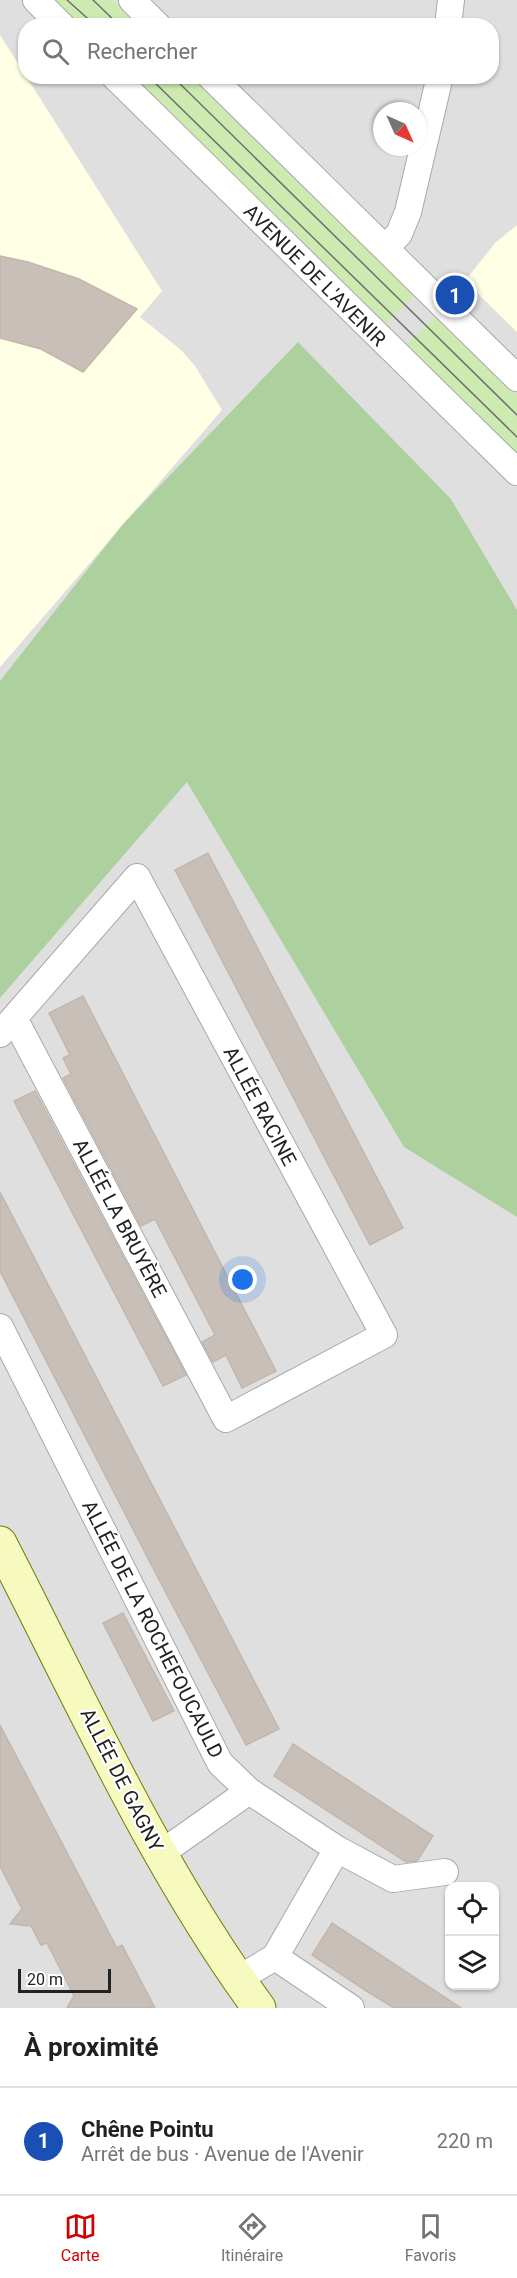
<!DOCTYPE html>
<html lang="fr">
<meta charset="utf-8">
<style>
body{margin:0;font-family:Roboto,sans-serif;background:#f2f2f2;color:#202124}
.controls{position:absolute;right:18px;bottom:18px;display:grid;overflow:hidden;border-radius:12px;box-shadow:0 2px 4px #0004}
.controls button{width:54px;height:54px;display:grid;place-items:center;padding:0;border:0;border-bottom:2px solid #e0e0e0;background:#fff;color:#202124;font:30px sans-serif}
.compass{position:absolute;left:373px;top:102px;width:54px;height:54px;border-radius:50%;background:#fff;box-shadow:0 2px 4px #0004;rotate:135deg}
.scale{position:absolute;left:18px;bottom:15px;width:93px;box-sizing:border-box;padding-left:6px;border:3px solid #222;border-top:0;font-size:16px;line-height:21px;white-space:nowrap;color:#222;-webkit-text-stroke:4px #fff;paint-order:stroke}
.you{position:absolute;left:243px;top:1280px;width:21px;height:21px;margin:-15px;border:4px solid #fff;border-radius:50%;background:#1a73e8;box-shadow:0 0 0 9px #1a73e833}
.badge{display:grid;place-items:center;width:39px;height:39px;border-radius:50%;background:#d40000;color:#fff;font-size:20px;font-weight:700}
.pin{position:absolute;translate:-50% -50%;border:3px solid #fff;box-shadow:0 2px 6px #0006}
.list{margin:0;padding:0;list-style:none}
h2{display:flex;justify-content:space-between;align-items:center;height:78px;margin:0;padding:0 24px;font-size:26px}
h2 small{font-size:20px;font-weight:400;color:#757577}
.list li{display:grid;grid-template-columns:39px 1fr auto;gap:18px;align-items:center;box-sizing:border-box;height:108px;padding:0 24px;border-top:2px solid #e0e0e0}
.list b{display:block;font-size:22px;white-space:nowrap}
.list p{margin:0;font-size:20px;white-space:nowrap;color:#757577}
.list em{font-size:20px;font-style:normal;color:#757577}
.icon{flex:none;width:33px;height:33px;fill:none;stroke:currentColor;stroke-width:2;stroke-linecap:round;stroke-linejoin:round}
.map{position:relative;flex:none;width:517px;height:2008px;overflow:hidden}
.search{position:absolute;background:#fff;box-shadow:0 2px 4px #0004;left:18px;right:18px;top:18px;height:66px;display:flex;align-items:center;gap:15px;box-sizing:border-box;padding:0 21px;border-radius:24px;color:#757577;font-size:22px}
.sheet{height:186px;background:#fff}
nav{display:flex;justify-content:space-around;align-items:center;box-sizing:border-box;height:84px;border-top:2px solid #e0e0e0;background:#fff;font-size:16px;color:#757577}
nav a{display:grid;justify-items:center;gap:3px}
nav .on{color:#d40000}
.map>svg:first-child{display:block}
.residential{fill:#e0dfdf;fill-rule:evenodd}
.education{fill:#ffffe5}
.grass{fill:#cdebb0}
.forest{fill:#add19e}
.building{fill:#c7bfb8;stroke:#c4b6ab;stroke-width:1.5}
.lines{fill:none;stroke-linecap:round;stroke-linejoin:round}
.street-casing{stroke:#a9a9a9;stroke-width:28}
.secondary-casing{stroke:#707d05;stroke-width:35}
.street{stroke:#fff;stroke-width:26}
.secondary{stroke:#f7fabf;stroke-width:33}
.tram{stroke:#707070;stroke-width:1.5}
.labels{text-anchor:middle;dominant-baseline:central;stroke-width:4.5;stroke-linejoin:round;paint-order:stroke}
.street-label{font-size:20px;fill:#222;stroke:#fff}
</style>
<div class="map">
<svg width="517" height="2008" viewBox="0 0 517 2008">
<rect width="100%" height="100%" fill="#f2efe9"/>
<path class="residential" d="M 0,0 L 517,0 L 517,2008 L 0,2008 ZM 26,26 L 492,26 L 492,76 L 26,76 ZM 382,111 L 418,111 L 418,147 L 382,147 ZM 450,1886 L 494,1886 L 494,1986 L 450,1986 Z"/>
<path class="education" d="M 0,35 L 162,291 L 140,317 L 181,350 L 195,366 L 222,410 L 0,667 Z
M 517,225 L 517,332 L 465,281 L 495,243 Z"/>
<path class="grass" d="M 48,0 L 113,0 L 139,25 L 74,25 Z
M 126,77 L 191,77 L 415,295 L 382,327 Z
M 437,315 L 517,394 L 517,460 L 403,348 Z"/>
<path class="forest" d="M 298,342 L 451,499 L 517,610 L 517,1217 L 404,1147 L 187,782 L 0,998 L 0,681 L 123,524 Z"/>
<path class="building" d="M 0,256 L 28,262 L 79,279 L 137,309 L 83,372 L 41,349 L 0,338 Z
M 208,853 L 403,1228 L 370,1245 L 175,870 Z
M 83,996 L 276,1371 L 242,1388 L 226,1355 L 213,1362 L 202,1342 L 215,1335 L 155,1219 L 141,1226 L 63,1078 L 71,1074 L 63,1058 L 70,1055 L 49,1013 Z
M 35,1091 L 186,1375 L 163,1386 L 14,1101 Z
M 0,1192 L 279,1729 L 246,1745 L 155,1572 L 0,1271 Z
M 123,1613 L 174,1711 L 153,1721 L 103,1623 Z
M 0,1725 L 117,1948 L 122,1945 L 155,2008 L 67,2008 L 74,1996 L 47,1943 L 41,1945 L 31,1926 L 10,1924 L 22,1909 L 0,1866 Z
M 293,1744 L 433,1836 L 417,1861 L 406,1862 L 274,1776 Z
M 332,1923 L 461,2008 L 394,2008 L 368,1992 L 312,1955 Z"/>
<g class="lines">
<defs>
<path id="street" d="M 36,0 L 62,26
M 132,0 L 158,26
M 448,26 L 451,0
M 114,76 L 517,472
M 210,76 L 517,378
M 385,248 L 399,234 L 408,212 L 440,76
M 0,1034 L 14,1018 L 137,877 L 384,1335 L 226,1419 L 14,1018
M 0,1327 L 220,1763 L 249,1791 L 337,1849 L 393,1879 L 445,1872
M 160,1854 L 249,1791
M 275,1957 L 337,1849
M 238,1979 L 275,1957 L 351,2008"/>
<path id="secondary" d="M 0,1543 C 81,1700 155,1866 259,2008"/>
</defs>
<use href="#street" class="street-casing"/>
<use href="#secondary" class="secondary-casing"/>
<use href="#street" class="street"/>
<use href="#secondary" class="secondary"/>
<path class="tram" d="M 67,0 L 96,26
M 93,0 L 120,26
M 148,76 L 517,437
M 172,76 L 517,415"/>
</g>
<g class="labels">
<g class="street-label">
<text transform="translate(315 275) rotate(45)">AVENUE DE L'AVENIR</text>
<text transform="translate(260 1106) rotate(62)">ALLÉE RACINE</text>
<text transform="translate(120 1218) rotate(62)">ALLÉE LA BRUYÈRE</text>
<text transform="translate(153 1629) rotate(63)">ALLÉE DE LA ROCHEFOUCAULD</text>
<text transform="translate(122 1780) rotate(63)">ALLÉE DE GAGNY</text>
</g>
</g>
</svg>
<div class="controls">
<button><svg class="icon" aria-label="locate" viewBox="0 0 24 24"><circle cx="12" cy="12" r="6"/><path d="M12 2v4M12 18v4M2 12h4M18 12h4"/></svg></button>
<button><svg class="icon" aria-label="layers" viewBox="0 0 24 24"><path d="M12 4l9 5-9 5-9-5zM3 14l9 5 9-5"/></svg></button>
</div>
<svg class="compass" viewBox="-18 -18 36 36"><path d="M0-13l5 13h-10z" fill="#e53935"/><path d="M0 13l5-13h-10z" fill="#757577"/></svg>
<div class="scale">20 m</div>
<div class="you"></div>
<div class="pin badge" style="left:455px;top:295px;background:#1a4fb4">1</div>
<div class="search"><svg class="icon" aria-label="search" viewBox="0 0 24 24"><circle cx="10" cy="10" r="6"/><path d="M15 15l6 6"/></svg>Rechercher</div>
</div>
<section class="sheet">
<h2>À proximité<small></small></h2>
<ul class="list">
<li><span class="badge" style="background:#1a4fb4">1</span><div><b>Chêne Pointu</b><p>Arrêt de bus · Avenue de l'Avenir</p></div><em>220 m</em></li>
</ul>
</section>
<nav>
<a class="on"><svg class="icon" aria-label="map" viewBox="0 0 24 24"><path d="M3 6l6-2 6 2 6-2v14l-6 2-6-2-6 2zM9 4v14M15 6v14"/></svg>Carte</a>
<a><svg class="icon" aria-label="directions" viewBox="0 0 24 24"><path d="M12 3l9 9-9 9-9-9zM9 14v-3h6M13 9l2 2-2 2"/></svg>Itinéraire</a>
<a><svg class="icon" aria-label="saved" viewBox="0 0 24 24"><path d="M7 4h10v16l-5-4-5 4z"/></svg>Favoris</a>
</nav>
